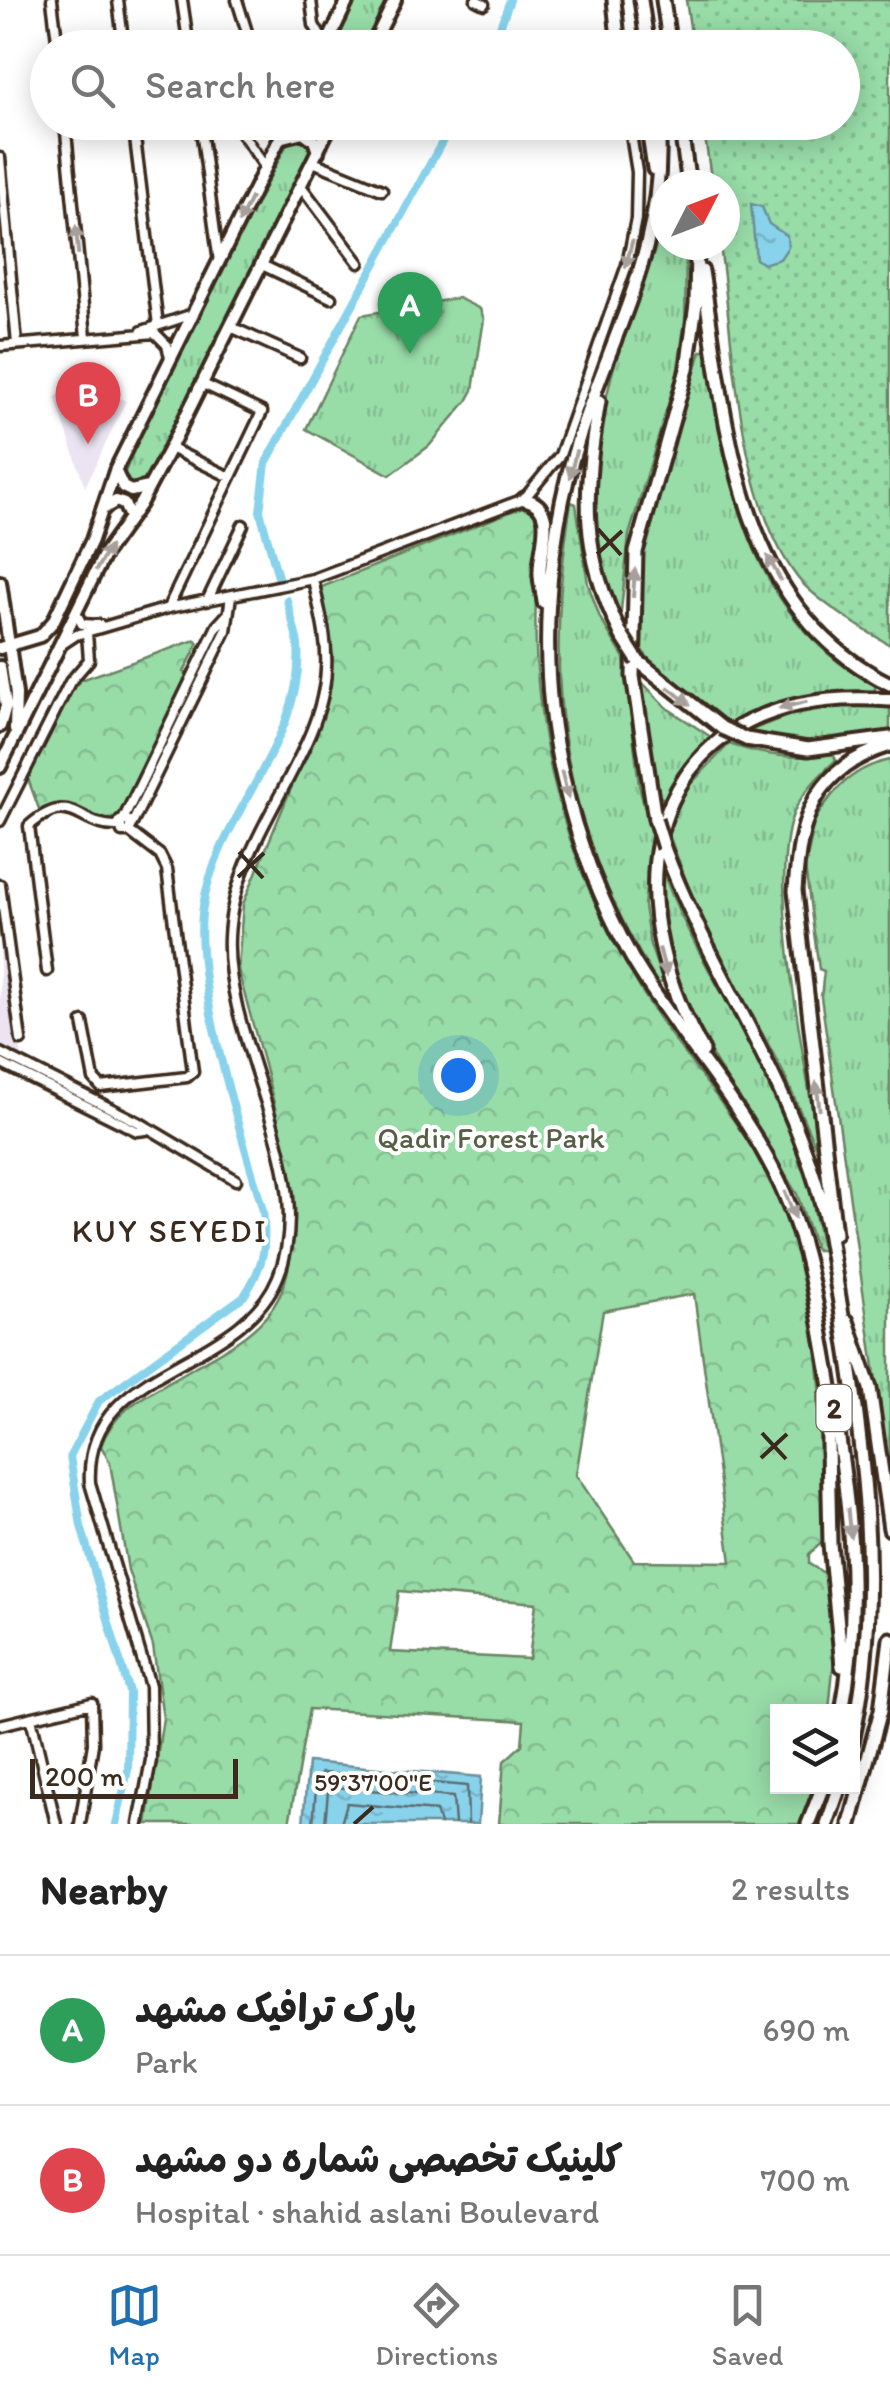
<!DOCTYPE html>
<meta charset="utf-8">
<style>
body{margin:0;font-family:Itim,"Playpen Sans Arabic",sans-serif;background:#f6f6f6;color:#222}
.controls{position:absolute;right:30px;bottom:30px;display:grid;overflow:hidden;border-radius:0px;box-shadow:0 5px 25px #0003}
.controls button{width:90px;height:90px;display:grid;place-items:center;padding:0;border:0;border-bottom:2px solid #e0e0e0;background:#fff;color:#222;font:50px sans-serif}
.compass{position:absolute;left:650px;top:170px;width:90px;height:90px;border-radius:50%;background:#fff;box-shadow:0 5px 25px #0003;rotate:48deg}
.scale{position:absolute;left:30px;bottom:25px;width:208px;box-sizing:border-box;padding-left:10px;border:5px solid #3b2a1e;border-top:0;font-size:28px;line-height:35px;white-space:nowrap;color:#3b2a1e;-webkit-text-stroke:8px #fff;paint-order:stroke}
.you{position:absolute;left:458px;top:1075px;width:35px;height:35px;margin:-25px;border:8px solid #fff;border-radius:50%;background:#1a73e8;box-shadow:0 0 0 15px #1a73e833}
.badge{display:grid;place-items:center;width:65px;height:65px;border-radius:50%;background:#1f6fb2;color:#fff;font-size:32px;font-weight:700}
.pin{position:absolute;translate:-50% -82px;filter:drop-shadow(0 2px 5px #0008)}
.pin::after{content:'';position:absolute;top:52px;width:35px;height:30px;background:inherit;clip-path:polygon(0 0,100% 0,50% 100%)}
.list{margin:0;padding:0;list-style:none}
h2{display:flex;justify-content:space-between;align-items:center;height:130px;margin:0;padding:0 40px;font-size:42px}
h2 small{font-size:32px;font-weight:400;color:#767676}
.list li{display:grid;grid-template-columns:65px 1fr auto;gap:30px;align-items:center;box-sizing:border-box;height:150px;padding:0 40px;border-top:2px solid #e0e0e0}
.list b{display:block;font-size:38px;white-space:nowrap}
.list p{margin:0;font-size:32px;white-space:nowrap;color:#767676}
.list em{font-size:32px;font-style:normal;color:#767676}
.icon{flex:none;width:55px;height:55px;fill:none;stroke:currentColor;stroke-width:2;stroke-linecap:round;stroke-linejoin:round}
.map{position:relative;flex:none;width:890px;height:1824px;overflow:hidden}
.search{position:absolute;background:#fff;box-shadow:0 5px 25px #0003;left:30px;right:30px;top:30px;height:110px;display:flex;align-items:center;gap:25px;box-sizing:border-box;padding:0 35px;border-radius:55px;color:#767676;font-size:38px}
.sheet{height:430px;background:#fff}
nav{display:flex;justify-content:space-around;align-items:center;box-sizing:border-box;height:140px;border-top:2px solid #e0e0e0;background:#fff;font-size:28px;color:#767676}
nav a{display:grid;justify-items:center;gap:5px}
nav .on{color:#1f6fb2}
.map>svg:first-child{display:block}
.built{fill:#ece4f2}
.grass{fill:url(#grass-tufts);stroke:#6a8363;stroke-width:2.5}
.forest{fill:url(#forest-crowns);stroke:#6a8363;stroke-width:2.5;fill-rule:evenodd}
.garden{fill:url(#garden-dots);stroke:#6a8363;stroke-width:2.5}
.water{fill:url(#water-ripples);stroke:#6a8f99;stroke-width:2.5}
.lines{fill:none;stroke-linecap:round;stroke-linejoin:round}
.shore{stroke:#5a6d70;stroke-width:2.5}
.canal{stroke:#89d2eb;stroke-width:8}
.minor-casing{stroke:#3b2a1e;stroke-width:15}
.secondary-casing{stroke:#3b2a1e;stroke-width:18}
.trunk-casing{stroke:#3b2a1e;stroke-width:19}
.minor{stroke:#fff;stroke-width:8}
.secondary{stroke:#fff;stroke-width:10}
.trunk{stroke:#fff;stroke-width:11}
.trunk-bridge-casing{stroke:#3b2a1e;stroke-width:19;stroke-linecap:butt}
.trunk-bridge{stroke:#fff;stroke-width:11}
.oneway{fill:#a79f9a}
.ticks{fill:none;stroke:#3b2a1e;stroke-width:4}
.labels{text-anchor:middle;dominant-baseline:central;stroke-width:8;stroke-linejoin:round;paint-order:stroke}
.shield{fill:#fff;stroke:#766a62;stroke-width:2.5}
.shield-label{font-size:28px;font-weight:bold;fill:#3b2a1e}
.park-label{font-size:30px;fill:#575f47;stroke:#fff}
.neighbourhood-label{font-size:32px;letter-spacing:2.5px;fill:#3b2a1e;stroke:#fff}
.ticks-label{font-size:25px;text-anchor:middle;fill:#3b2a1e;stroke:#fff;stroke-width:8;stroke-linejoin:round;paint-order:stroke}
</style>
<div class="map">
<svg width="890" height="1824" viewBox="0 0 890 1824">
<defs>
<pattern id="grass-tufts" width="24" height="20" patternUnits="userSpaceOnUse" patternTransform="scale(2.5)"><rect width="24" height="20" fill="#98dca8"/><path d="M3 7l-1-3M5 7V3M7 7l1-3M15 17l-1-3M17 17v-4M19 17l1-3" fill="none" stroke="#84bd90"/></pattern>
<pattern id="forest-crowns" width="20" height="18" patternUnits="userSpaceOnUse" patternTransform="scale(2.5)"><rect width="20" height="18" fill="#98dca8"/><path d="M2 6a3 3 0 1 1 6 0M12 15a3 3 0 1 1 6 0" fill="none" stroke="#84bd90"/></pattern>
<pattern id="garden-dots" width="8" height="8" patternUnits="userSpaceOnUse" patternTransform="scale(2.5)"><rect width="8" height="8" fill="#98dca8"/><path d="M2 2h.1M6 6h.1" fill="none" stroke="#84bd90" stroke-width="1.8" stroke-linecap="round"/></pattern>
<pattern id="water-ripples" width="26" height="14" patternUnits="userSpaceOnUse" patternTransform="scale(2.5)"><rect width="26" height="14" fill="#89d2eb"/><path d="M2 4q2-2 4 0t4 0M15 11q2-2 4 0t4 0" fill="none" stroke="#77b4c9"/></pattern>
</defs>
<rect width="100%" height="100%" fill="#fff"/>
<filter id="ink" filterUnits="userSpaceOnUse"><feTurbulence type="fractalNoise" baseFrequency=".01" numOctaves="2"/><feDisplacementMap in="SourceGraphic" scale="20" xChannelSelector="R" yChannelSelector="G"/><feConvolveMatrix kernelMatrix="1 2 1 2 8 2 1 2 1" color-interpolation-filters="sRGB"/></filter>
<g filter="url(#ink)">
<path class="built" d="M 92,383 L 126,401 L 85,487 L 55,397 Z
M 0,910 L 22,1057 L 0,1047 Z"/>
<path class="grass" d="M 356,0 L 389,0 L 365,47 L 334,47 Z
M 303,136 L 311,147 L 284,213 L 175,429 L 142,485 L 137,489 L 125,484 L 123,477 L 147,418 L 287,144 Z
M 665,209 L 665,245 L 686,245 L 685,320 L 677,375 L 629,535 L 620,620 C 587,534 589,467 611,378 C 626,320 654,268 665,209 Z
M 458,298 L 480,309 L 484,319 L 473,390 L 467,401 L 429,446 L 390,475 L 306,429 L 361,315 Z
M 701,351 L 708,351 C 725,478 750,621 876,686 L 874,691 L 796,697 L 730,724 L 665,678 L 640,648 L 642,554 Z
M 571,502 L 576,504 L 588,584 L 600,618 L 624,658 L 639,785 L 652,836 L 644,906 L 650,945 L 663,982 L 658,984 C 560,827 542,683 571,502 Z
M 641,681 L 667,708 L 711,737 L 665,800 L 658,795 Z
M 870,704 L 890,706 L 890,730 L 807,742 L 749,731 L 808,708 Z
M 729,744 C 765,756 795,760 833,754 L 836,760 C 819,776 802,792 793,814 C 766,888 808,1072 820,1157 L 783,1072 L 699,915 L 667,830 L 687,788 Z
M 890,760 L 890,1479 L 821,997 L 824,971 L 819,969 L 805,867 L 812,836 L 807,834 C 826,798 848,768 890,760 Z
M 659,860 C 691,959 759,1040 794,1138 C 808,1175 815,1212 822,1250 L 816,1250 L 797,1194 L 693,1025 L 663,945 Z"/>
<path class="forest" d="M 530,504 L 542,520 C 519,702 556,862 657,1015 C 698,1076 753,1135 781,1204 C 823,1308 824,1429 826,1539 L 809,1554 L 809,1564 L 829,1576 L 836,1637 L 829,1711 L 778,1712 L 778,1786 L 813,1787 L 800,1824 L 499,1824 L 504,1761 L 522,1745 L 524,1721 L 309,1709 L 289,1824 L 147,1824 L 163,1718 L 153,1646 L 128,1570 L 110,1463 L 101,1446 C 114,1406 157,1390 191,1369 C 219,1352 252,1337 271,1310 C 326,1236 258,1053 238,969 L 243,904 L 329,697 L 333,656 L 319,588 ZM 694,1294 L 731,1562 L 634,1561 L 576,1475 L 603,1311 ZM 399,1591 L 536,1603 L 529,1659 L 390,1652 Z
M 195,640 L 198,644 L 184,672 L 188,675 L 120,817 L 107,823 C 75,810 73,802 39,809 L 28,779 L 67,694 L 78,681 Z"/>
<path class="garden" d="M 686,0 L 890,0 L 890,645 C 865,631 814,599 797,577 C 737,497 734,344 720,245 L 725,245 L 725,185 L 712,185 L 703,123 L 842,122 L 842,48 L 693,47 Z"/>
<path class="water" d="M 751,204 L 762,207 L 769,224 L 787,236 L 788,247 L 780,259 L 763,264 L 756,259 Z
M 308,1762 L 481,1777 L 478,1824 L 303,1824 Z"/>
<g class="lines">
<path class="shore" d="M 313,1824 L 317,1778 L 322,1773 L 467,1786 L 468,1824
M 325,1824 L 328,1791 L 333,1787 L 453,1797 L 455,1824
M 341,1824 L 347,1803 L 436,1811 L 440,1824"/>
<path class="canal" d="M 492,48 L 510,0
M 278,577 L 260,511 L 266,463 L 453,122
M 116,1824 L 128,1770 L 129,1692 L 81,1526 L 70,1456 L 99,1401 L 244,1296 C 264,1266 267,1246 263,1211 C 242,1134 191,981 203,906 C 217,815 306,740 298,645 C 296,630 290,615 287,600"/>
<defs>
<path id="minor" d="M 52,0 L 58,48
M 118,0 L 124,48
M 182,0 L 189,48
M 237,0 L 252,48
M 311,0 L 314,25 L 326,46
M 476,0 L 484,4
M 378,34 L 408,48
M 65,122 L 86,337
M 133,122 L 158,325
M 200,122 L 219,262
M 234,122 L 266,168
M 401,122 L 420,131
M 0,158 L 17,344
M 313,162 L 382,190
M 301,186 L 359,263
M 262,265 L 331,298
M 231,327 L 300,358
M 142,331 L 190,315
M 0,346 L 155,333 L 167,345 L 170,357
M 170,448 L 230,477
M 207,601 L 243,525
M 168,608 L 262,412 L 203,384
M 76,613 L 82,624 L 100,625
M 64,643 L 76,635 L 168,608 L 313,579 L 524,499 L 560,455 L 627,265 L 636,219 L 637,172 L 629,122
M 123,820 L 217,626 L 227,615
M 0,821 L 70,682 L 89,660 L 87,633
M 132,824 L 226,631 L 231,596
M 0,885 L 21,1040
M 47,971 L 29,826 C 73,788 78,828 118,826
M 83,1022 L 94,1079 L 101,1087 L 187,1077 L 193,1072 L 167,869 L 160,855 L 130,832 L 122,832 L 120,821 L 130,821 L 130,832
M 0,1053 L 140,1123 L 236,1180
M 0,1063 L 137,1131 L 146,1130
M 31,1718 L 56,1824
M 0,1725 L 92,1703 L 93,1744 L 80,1824
M 139,1824 L 151,1760 L 150,1686 L 90,1483 C 83,1363 239,1372 278,1277 C 321,1174 224,1044 229,937 C 233,837 323,757 326,669 C 328,639 319,609 313,579"/>
<path id="secondary" d="M 325,48 L 348,0
M 371,48 L 395,0
M 283,137 L 303,132 L 314,140 L 318,152
M 116,472 L 123,487 L 131,491 L 149,487
M 105,508 L 116,501 L 124,504 L 130,517
M 0,582 L 16,694 L 15,730
M 0,648 L 40,636 L 53,622 L 92,540 L 115,471 L 288,122
M 0,667 L 6,706 L 0,726
M 0,767 L 105,553 L 140,504 L 170,448 L 332,122"/>
<path id="trunk" d="M 614,0 L 619,48
M 641,0 L 648,48
M 663,0 L 670,48
M 647,122 L 654,169
M 658,122 C 668,242 614,328 579,437 C 545,545 537,668 563,778 C 577,840 601,902 632,958 C 673,1028 730,1089 768,1160 C 805,1226 815,1295 828,1369 C 847,1482 864,1597 842,1712
M 680,122 L 689,185
M 702,271 C 726,421 735,608 890,684
M 599,401 C 584,492 579,551 622,636
M 524,499 C 559,507 540,545 540,570 C 539,580 543,592 544,602
M 638,661 L 722,728
M 746,739 L 808,749 L 890,738
M 655,819 L 633,676 L 636,552 L 687,369 L 696,304 L 697,245
M 664,848 C 713,979 796,1086 827,1225 C 855,1394 890,1572 852,1742
M 703,1051 C 601,873 659,681 890,700
M 835,1234 L 795,891 C 800,818 812,769 890,745
M 847,1321 L 870,1388 L 890,1529
M 827,1396 L 830,1544 L 842,1666
M 808,1824 L 823,1786
M 827,1824 L 840,1786
M 850,1824 L 881,1710 L 890,1639"/>
</defs>
<use href="#minor" class="minor-casing"/>
<use href="#secondary" class="secondary-casing"/>
<use href="#trunk" class="trunk-casing"/>
<use href="#minor" class="minor"/>
<use href="#secondary" class="secondary"/>
<use href="#trunk" class="trunk"/>
<defs>
<path id="trunk-bridge" d="M 622,636 L 638,661
M 722,728 L 746,739
M 655,819 L 664,848"/>
</defs>
<use href="#trunk-bridge" class="trunk-bridge-casing"/>
<use href="#trunk-bridge" class="trunk-bridge"/>
</g>
<defs><path id="oneway-solid" d="M-6-.8H1V-3.2L6.5 0L1 3.2V.8H-6Z" transform="scale(2.5)"/></defs>
<g class="oneway">
<use href="#oneway-solid" transform="translate(245 210) rotate(116)"/>
<use href="#oneway-solid" transform="translate(77 240) rotate(-95)"/>
<use href="#oneway-solid" transform="translate(629 254) rotate(104)"/>
<use href="#oneway-solid" transform="translate(573 464) rotate(103)"/>
<use href="#oneway-solid" transform="translate(103 558) rotate(-60)"/>
<use href="#oneway-solid" transform="translate(774 568) rotate(-119)"/>
<use href="#oneway-solid" transform="translate(634 583) rotate(-86)"/>
<use href="#oneway-solid" transform="translate(679 696) rotate(38)"/>
<use href="#oneway-solid" transform="translate(793 705) rotate(167)"/>
<use href="#oneway-solid" transform="translate(565 785) rotate(76)"/>
<use href="#oneway-solid" transform="translate(663 962) rotate(75)"/>
<use href="#oneway-solid" transform="translate(818 1096) rotate(-97)"/>
<use href="#oneway-solid" transform="translate(790 1205) rotate(68)"/>
<use href="#oneway-solid" transform="translate(849 1523) rotate(84)"/>
</g>
</g>
<path class="ticks" d="M 598,529 L 621,555M 597,554 L 622,531M 239,852 L 263,878M 238,877 L 264,853M 762,1433 L 786,1459M 761,1458 L 787,1434M 354,1824 L 373,1807"/>
<g class="labels">
<rect class="shield" x="816.5" y="1385" width="35" height="46" rx="8"/>
<g class="shield-label">
<text x="834" y="1408">2</text>
</g>
<g class="park-label">
<text x="491" y="1137">Qadir Forest Park</text>
</g>
<g class="neighbourhood-label">
<text x="170" y="1231">KUY SEYEDI</text>
</g>
</g>
<g class="ticks-label">
<text x="373" y="1791">59°37'00"E</text>
</g>
</svg>
<div class="controls">
<button><svg class="icon" aria-label="layers" viewBox="0 0 24 24"><path d="M12 4l9 5-9 5-9-5zM3 14l9 5 9-5"/></svg></button>
</div>
<svg class="compass" viewBox="-18 -18 36 36"><path d="M0-13l5 13h-10z" fill="#e53935"/><path d="M0 13l5-13h-10z" fill="#767676"/></svg>
<div class="scale">200 m</div>
<div class="you"></div>
<div class="pin badge" style="left:410px;top:354px;background:#2e9e5b">A</div>
<div class="pin badge" style="left:88px;top:444px;background:#e0444e">B</div>
<div class="search"><svg class="icon" aria-label="search" viewBox="0 0 24 24"><circle cx="10" cy="10" r="6"/><path d="M15 15l6 6"/></svg>Search here</div>
</div>
<section class="sheet">
<h2>Nearby<small>2 results</small></h2>
<ul class="list">
<li><span class="badge" style="background:#2e9e5b">A</span><div><b>پارک ترافیک مشهد</b><p>Park</p></div><em>690 m</em></li>
<li><span class="badge" style="background:#e0444e">B</span><div><b>کلینیک تخصصی شمار‌ه دو مشهد</b><p>Hospital · shahid aslani Boulevard</p></div><em>700 m</em></li>
</ul>
</section>
<nav>
<a class="on"><svg class="icon" aria-label="map" viewBox="0 0 24 24"><path d="M3 6l6-2 6 2 6-2v14l-6 2-6-2-6 2zM9 4v14M15 6v14"/></svg>Map</a>
<a><svg class="icon" aria-label="directions" viewBox="0 0 24 24"><path d="M12 3l9 9-9 9-9-9zM9 14v-3h6M13 9l2 2-2 2"/></svg>Directions</a>
<a><svg class="icon" aria-label="saved" viewBox="0 0 24 24"><path d="M7 4h10v16l-5-4-5 4z"/></svg>Saved</a>
</nav>
